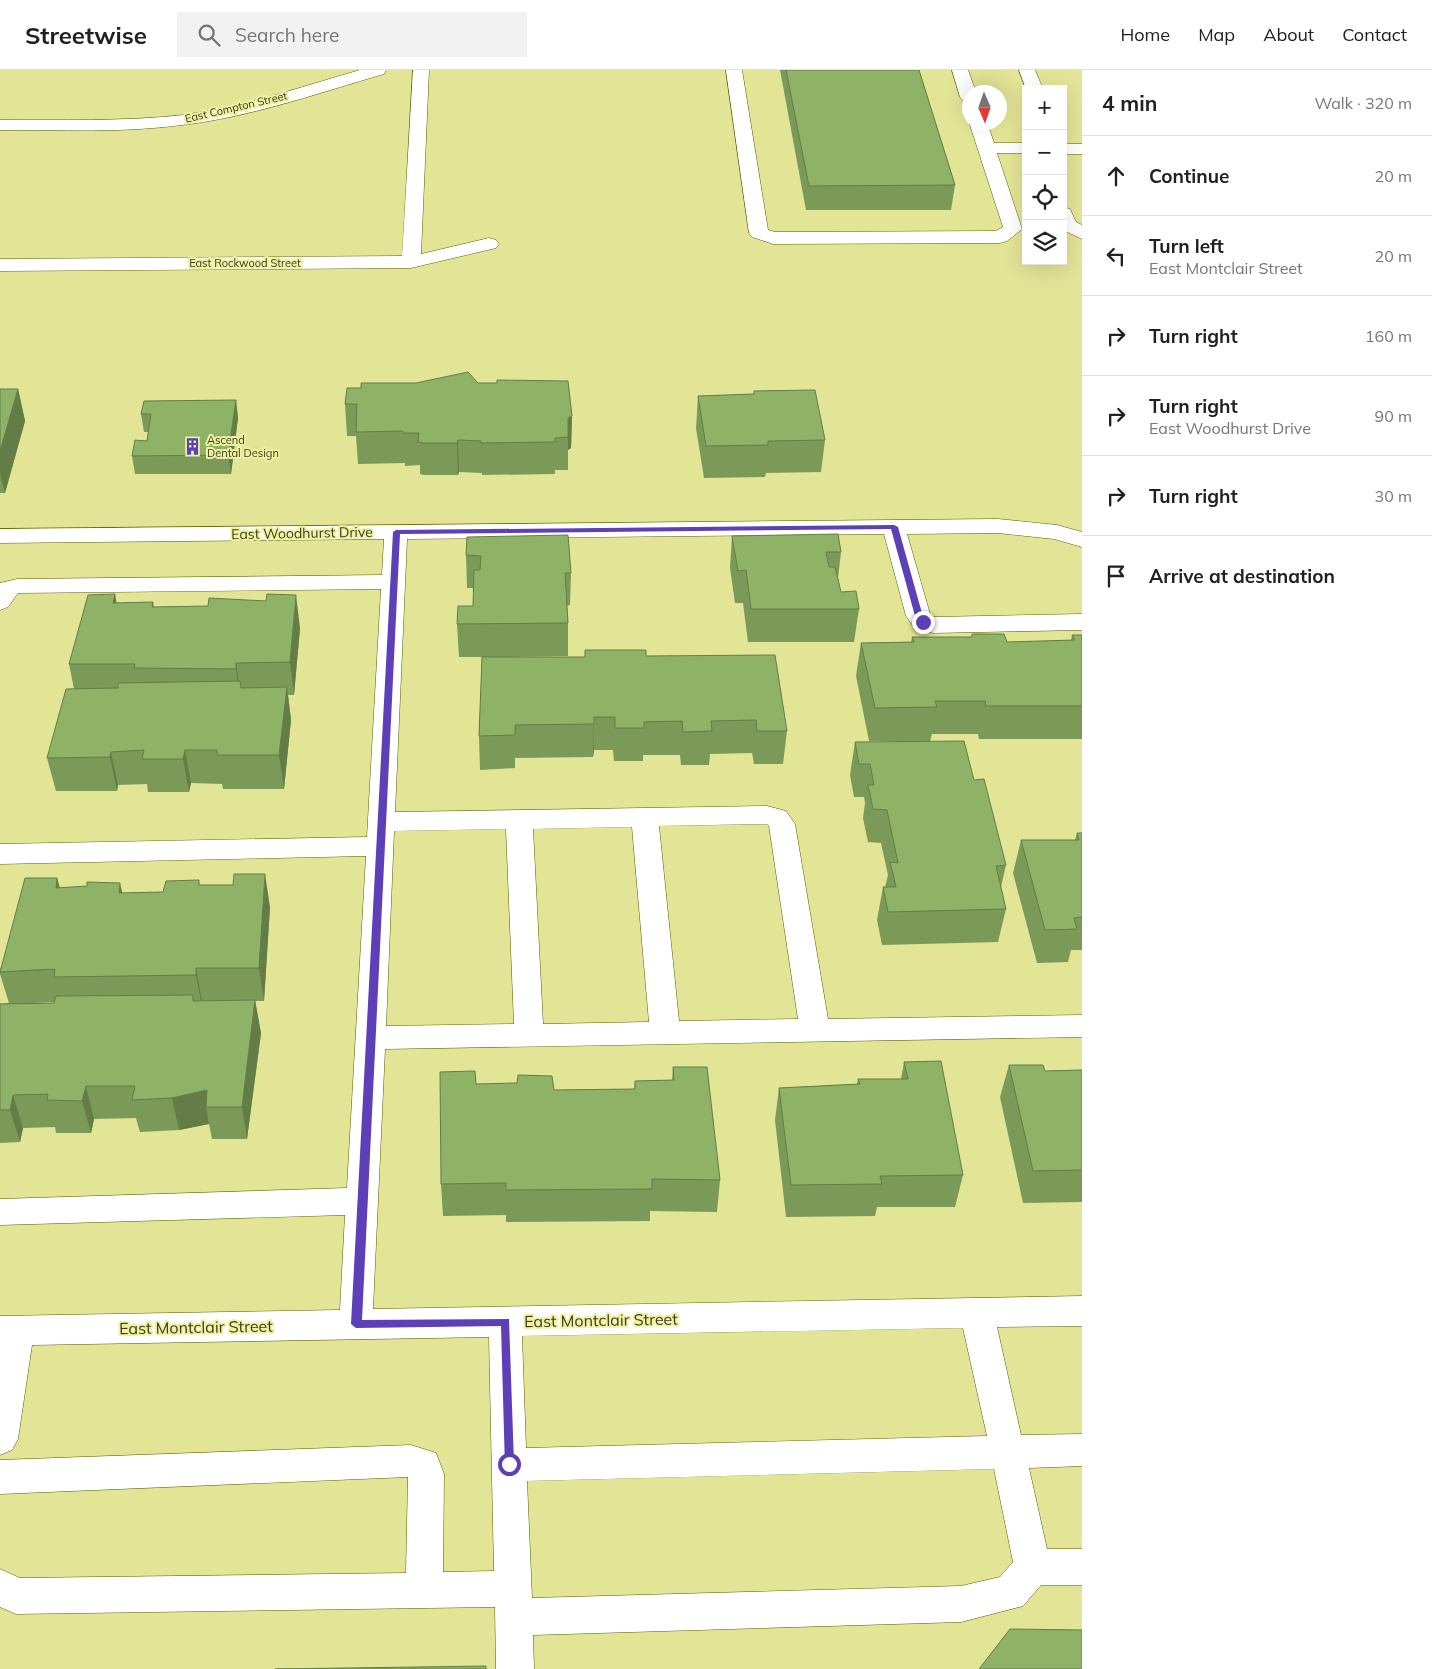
<!DOCTYPE html>
<meta charset="utf-8">
<style>
body{margin:0;font-family:Mulish,sans-serif;background:#f2f2f2;color:#202124}
.controls{position:absolute;right:15px;top:15px;display:grid;overflow:hidden;border-radius:0px;box-shadow:0 5px 20px #0002}
.controls button{width:45px;height:45px;display:grid;place-items:center;padding:0;border:0;border-bottom:1px solid #e0e0e0;background:#fff;color:#202124;font:25px sans-serif}
.compass{position:absolute;left:962px;top:15px;width:45px;height:45px;border-radius:50%;background:#fff;box-shadow:0 5px 20px #0002;rotate:178deg}
.stop{position:absolute;width:15px;height:15px;margin:-11px;border:4px solid #5d3fb7;border-radius:50%;background:#fff}
.stop.end{background:#5d3fb7;border-color:#fff;box-shadow:0 1px 5px #0008}
.list{margin:0;padding:0;list-style:none}
h2{display:flex;justify-content:space-between;align-items:center;height:65px;margin:0;padding:0 20px;font-size:21px}
h2 small{font-size:16px;font-weight:400;color:#757577}
.list li{display:grid;grid-template-columns:32px 1fr auto;gap:15px;align-items:center;box-sizing:border-box;height:80px;padding:0 20px;border-top:1px solid #e0e0e0}
.list b{display:block;font-size:19px;white-space:nowrap}
.list p{margin:0;font-size:16px;white-space:nowrap;color:#757577}
.list em{font-size:16px;font-style:normal;color:#757577}
.icon{flex:none;width:28px;height:28px;fill:none;stroke:currentColor;stroke-width:2;stroke-linecap:round;stroke-linejoin:round}
.map{position:relative;flex:none;width:1082px;height:1599px;overflow:hidden}
header{display:flex;align-items:center;gap:30px;box-sizing:border-box;height:70px;padding:0 25px;background:#fff;border-bottom:1px solid #e0e0e0}
header strong{font-size:24px}
nav{display:flex;gap:28px;margin-inline-start:auto;font-size:18px}
.search{width:350px;height:45px;background:#f2f2f2;display:flex;align-items:center;gap:12px;box-sizing:border-box;padding:0 18px;border-radius:0px;color:#757577;font-size:19px}
main{display:flex}
aside{flex:1;background:#fff}
.map>svg:first-child{display:block}
.lines{fill:none;stroke-linecap:round;stroke-linejoin:round}
.minor-casing{stroke:#5c5c01;stroke-width:1}
.minor{fill:#fff;fill-rule:evenodd}
.wall{fill:#7b9a58;fill-rule:evenodd}
.shaded-wall{fill:#647d47}
.building{fill:#8fb366;stroke:#647d47}
.route{fill:#5d3fb7}
.labels{text-anchor:middle;dominant-baseline:central;stroke-width:4;stroke-linejoin:round;paint-order:stroke}
.far-street-label{font-size:11px;fill:#3c3c1c;stroke:#eff1a3}
.far-poi-label{font-size:11px;fill:#3c3c1c;stroke:#eff1a3;text-anchor:start}
.street-label{font-size:14px;fill:#3c3c1c;stroke:#eff1a3}
.near-street-label{font-size:16px;fill:#3c3c1c;stroke:#eff1a3}
</style>
<header>
<strong>Streetwise</strong>
<div class="search"><svg class="icon" aria-label="search" viewBox="0 0 24 24"><circle cx="10" cy="10" r="6"/><path d="M15 15l6 6"/></svg>Search here</div>
<nav><a>Home</a><a>Map</a><a>About</a><a>Contact</a></nav>
</header>
<main>
<div class="map">
<svg width="1082" height="1599" viewBox="0 0 1082 1599">
<rect width="100%" height="100%" fill="#e2e496"/>
<g class="lines">
<defs>
<path id="minor" d="M 360,0 L 386,0 L 384,4 C 318,23 251,47 182,55 C 122,63 61,60 0,60 L 0,50 C 61,49 122,52 183,45 C 243,37 301,17 360,0 Z
M 413,0 L 429,0 L 421,184 L 489,168 L 496,170 L 499,174 L 496,178 L 411,198 L 0,201 L 0,189 L 402,186 Z
M 726,0 L 742,0 L 768,160 L 775,162 L 996,161 L 1003,157 L 969,52 L 987,52 L 994,73 L 1026,73 L 1026,83 L 997,83 L 1022,159 L 1007,171 L 1000,173 L 773,174 L 752,167 L 749,163 Z
M 952,0 L 968,0 L 976,22 L 969,22 L 969,32 L 963,31 L 960,27 Z
M 1019,0 L 1035,0 L 1043,19 L 1026,19 Z
M 1063,74 L 1082,74 L 1082,84 L 1063,84 Z
M 1063,137 L 1070,139 L 1076,152 L 1082,155 L 1082,169 L 1063,160 Z
M 998,449 L 1057,455 L 1082,462 L 1082,477 L 1054,469 L 998,463 L 907,464 L 930,544 L 934,547 L 1082,544 L 1082,560 L 933,563 L 914,557 L 906,546 L 884,464 L 407,469 L 395,742 L 767,736 L 786,741 L 795,754 L 828,949 L 1082,945 L 1082,967 L 385,979 L 373,1239 L 1082,1226 L 1082,1256 L 997,1257 L 1021,1365 L 1082,1364 L 1082,1396 L 1029,1398 L 1047,1479 L 1082,1479 L 1082,1515 L 1041,1515 L 1023,1536 L 961,1552 L 533,1565 L 534,1599 L 496,1599 L 495,1537 L 16,1544 L 0,1537 L 0,1499 L 20,1508 L 406,1503 L 408,1407 L 0,1424 L 0,1390 L 411,1375 L 436,1383 L 444,1404 L 443,1502 L 494,1501 L 489,1267 L 32,1275 L 18,1369 L 12,1380 L 0,1385 L 0,1246 L 340,1240 L 345,1145 L 0,1155 L 0,1129 L 347,1118 L 366,786 L 0,794 L 0,774 L 367,767 L 381,519 L 18,523 L 8,537 L 0,540 L 0,513 L 17,509 L 382,505 L 384,469 L 0,473 L 0,459 ZM 767,754 L 769,756 L 798,949 L 679,951 L 659,756 ZM 632,757 L 649,952 L 543,954 L 533,759 ZM 506,759 L 514,954 L 386,956 L 394,761 ZM 963,1258 L 987,1366 L 526,1378 L 522,1266 ZM 994,1399 L 1013,1492 L 1000,1507 L 961,1516 L 532,1528 L 527,1411 Z"/>
</defs>
<use href="#minor" class="minor-casing"/>
<use href="#minor" class="minor"/>
</g>
<path class="wall" d="M 780,0 L 919,0 L 955,115 L 951,140 L 806,140 Z
M 478,313 L 572,346 L 571,378 L 568,380 L 568,400 L 555,400 L 555,404 L 482,405 L 482,403 L 459,402 L 458,405 L 424,405 L 420,404 L 420,395 L 405,396 L 405,393 L 358,394 L 356,366 L 347,366 L 345,334 L 361,318 Z
M 0,319 L 18,319 L 25,351 L 5,423 L 0,423 Z
M 754,321 L 825,370 L 821,402 L 766,403 L 765,407 L 704,408 L 696,358 L 698,326 L 754,324 Z
M 236,330 L 238,348 L 231,404 L 135,404 L 132,386 L 147,371 L 148,362 L 144,362 L 141,344 Z
M 732,466 L 841,482 L 838,508 L 841,522 L 859,539 L 854,572 L 748,572 L 743,533 L 735,533 L 730,498 Z
M 467,467 L 571,503 L 570,535 L 567,536 L 568,553 L 568,586 L 509,587 L 585,587 L 585,580 L 646,586 L 787,661 L 783,694 L 754,694 L 752,683 L 710,684 L 709,695 L 681,695 L 680,685 L 643,685 L 643,691 L 614,691 L 613,680 L 594,680 L 593,687 L 515,688 L 515,698 L 480,700 L 479,666 L 482,587 L 459,587 L 457,554 L 473,536 L 474,518 L 467,518 L 466,485 Z
M 115,524 L 116,533 L 153,532 L 154,537 L 300,558 L 294,625 L 288,625 L 291,650 L 284,719 L 223,719 L 222,714 L 191,713 L 189,722 L 148,722 L 147,714 L 118,715 L 117,721 L 56,721 L 47,688 L 74,619 L 69,594 Z
M 1072,565 L 1082,565 L 1082,669 L 979,669 L 978,664 L 932,664 L 930,671 L 869,671 L 856,606 L 861,573 L 911,572 L 912,567 L 1007,572 L 1071,570 Z
M 855,672 L 974,710 L 1006,795 L 1001,817 L 1006,839 L 998,872 L 882,875 L 877,850 L 883,817 L 885,817 L 888,805 L 881,773 L 868,772 L 863,748 L 865,733 L 864,727 L 854,727 L 850,705 Z
M 1077,763 L 1082,763 L 1082,880 L 1071,880 L 1068,892 L 1037,893 L 1013,803 L 1021,770 L 1075,770 Z
M 57,808 L 60,818 L 123,823 L 163,822 L 200,815 L 270,837 L 264,931 L 255,931 L 261,963 L 247,1069 L 212,1069 L 209,1054 L 179,1060 L 140,1062 L 136,1048 L 94,1049 L 91,1063 L 56,1063 L 55,1057 L 23,1058 L 20,1072 L 0,1073 L 0,934 L 9,933 L 0,904 L 0,899 ZM 55,932 L 54,933 L 33,933 Z
M 904,992 L 963,1105 L 955,1137 L 877,1137 L 875,1146 L 786,1147 L 775,1050 L 779,1018 L 857,1014 L 858,1009 L 901,1009 Z
M 1009,995 L 1045,1001 L 1082,1000 L 1082,1132 L 1023,1133 L 1000,1027 Z
M 673,997 L 720,1110 L 717,1142 L 650,1141 L 650,1151 L 506,1152 L 506,1145 L 443,1146 L 441,1114 L 476,1014 L 554,1020 L 634,1019 L 635,1011 L 672,1010 Z"/>
<path class="shaded-wall" d="M 18,319 L 25,351 L 5,423 L 0,403 L 0,381 Z
M 236,330 L 238,348 L 231,404 L 228,385 Z
M 572,346 L 571,378 L 568,380 L 568,348 Z
M 458,370 L 459,402 L 458,405 L 457,373 Z
M 115,524 L 121,557 L 113,533 Z
M 296,525 L 300,558 L 294,625 L 290,592 Z
M 236,593 L 241,626 L 240,632 L 236,599 Z
M 287,617 L 291,650 L 284,719 L 279,685 Z
M 594,647 L 594,680 L 593,687 L 594,654 Z
M 185,680 L 191,713 L 189,722 L 183,689 Z
M 111,682 L 118,715 L 117,721 L 110,687 Z
M 265,804 L 270,837 L 264,931 L 259,898 Z
M 57,808 L 65,841 L 56,818 Z
M 120,813 L 128,846 L 119,823 Z
M 196,898 L 202,931 L 202,938 L 196,905 Z
M 255,930 L 261,963 L 247,1069 L 242,1037 Z
M 86,1016 L 94,1049 L 91,1063 L 82,1031 Z
M 207,1020 L 206,1037 L 209,1054 L 179,1060 L 172,1028 Z
M 13,1025 L 23,1058 L 20,1072 L 10,1040 Z"/>
<path class="building" d="M 786,0 L 919,0 L 955,115 L 809,116 Z
M 468,302 L 478,313 L 497,313 L 497,310 L 568,311 L 572,346 L 568,348 L 568,367 L 555,368 L 555,372 L 481,373 L 481,371 L 458,370 L 457,373 L 422,373 L 418,372 L 419,363 L 403,363 L 403,361 L 356,362 L 357,334 L 345,334 L 347,318 L 361,318 L 361,313 L 416,313 Z
M 0,319 L 18,319 L 0,381 Z
M 815,320 L 825,370 L 768,371 L 768,375 L 706,376 L 698,326 L 754,324 L 754,321 Z
M 236,330 L 228,385 L 132,386 L 135,370 L 147,371 L 151,344 L 141,344 L 144,331 Z
M 838,464 L 841,482 L 826,482 L 829,497 L 835,497 L 841,522 L 856,521 L 859,539 L 751,539 L 746,500 L 738,501 L 732,466 Z
M 568,465 L 571,503 L 565,503 L 568,553 L 457,554 L 458,536 L 473,536 L 474,500 L 480,500 L 481,486 L 466,485 L 467,467 Z
M 115,524 L 113,533 L 153,532 L 152,537 L 208,536 L 209,528 L 266,531 L 267,524 L 296,525 L 290,592 L 236,593 L 236,599 L 134,598 L 135,594 L 69,594 L 88,525 Z
M 972,564 L 1004,564 L 1007,572 L 1075,570 L 1072,565 L 1082,565 L 1082,636 L 986,636 L 985,631 L 935,631 L 937,637 L 875,638 L 861,573 L 914,572 L 912,567 L 972,567 Z
M 585,580 L 646,580 L 646,586 L 775,585 L 787,661 L 757,661 L 756,650 L 711,651 L 712,661 L 683,662 L 682,651 L 644,652 L 644,658 L 615,658 L 615,647 L 594,647 L 594,654 L 515,655 L 515,665 L 479,666 L 482,587 L 585,587 Z
M 240,611 L 241,618 L 287,617 L 279,685 L 217,685 L 217,680 L 185,680 L 183,689 L 142,689 L 144,680 L 111,682 L 110,687 L 47,688 L 66,619 L 118,618 L 118,613 Z
M 964,671 L 974,710 L 984,709 L 1006,795 L 996,796 L 1006,839 L 888,842 L 883,817 L 896,817 L 890,792 L 898,793 L 887,740 L 873,739 L 868,715 L 874,715 L 870,694 L 859,694 L 855,672 Z
M 1077,763 L 1082,763 L 1082,847 L 1074,848 L 1077,859 L 1045,860 L 1021,770 L 1079,770 Z
M 234,804 L 265,804 L 259,898 L 196,898 L 196,905 L 54,907 L 55,899 L 0,902 L 25,808 L 57,808 L 56,818 L 87,816 L 87,812 L 120,813 L 119,823 L 163,822 L 166,811 L 199,810 L 199,815 L 233,815 Z
M 193,925 L 193,931 L 255,930 L 242,1037 L 206,1037 L 207,1020 L 172,1028 L 132,1030 L 135,1016 L 86,1016 L 82,1031 L 47,1030 L 48,1024 L 13,1025 L 10,1040 L 0,1040 L 0,934 L 54,933 L 56,926 Z
M 941,991 L 963,1105 L 880,1106 L 882,1114 L 791,1115 L 779,1018 L 860,1014 L 858,1009 L 908,1009 L 904,992 Z
M 1009,995 L 1043,995 L 1045,1001 L 1082,1000 L 1082,1100 L 1033,1101 Z
M 673,997 L 707,997 L 720,1110 L 652,1109 L 652,1119 L 506,1120 L 506,1113 L 441,1114 L 440,1002 L 475,1001 L 476,1014 L 517,1013 L 518,1005 L 552,1006 L 554,1020 L 635,1019 L 635,1011 L 674,1010 Z
M 1010,1559 L 1082,1560 L 1082,1599 L 979,1599 Z
M 486,1596 L 486,1599 L 275,1599 Z"/>
<path class="route" d="M 894,455 L 898,457 L 925,554 L 920,554 L 915,546 L 891,459 L 400,464 L 362,1250 L 509,1249 L 514,1394 L 513,1398 L 505,1398 L 501,1256 L 356,1258 L 351,1254 L 393,462 L 396,460 Z"/>
<defs>
<symbol id="building-bare" viewBox="-9 -9 18 18"><path d="M-4-6H4V6H1V3H-1V6H-4ZM-2.5-4.3h1.7v1.8h-1.7ZM.8-4.3h1.7v1.8H.8ZM-2.5-1h1.7V.8h-1.7ZM.8-1h1.7V.8H.8Z" fill="#5d3fb7" stroke="#eff1a3" stroke-width="2.5" paint-order="stroke"/></symbol>
</defs>
<g fill-rule="evenodd">
<use href="#building-bare" x="180" y="364" width="25" height="25"/>
</g>
<g class="labels">
<g class="far-street-label">
<text transform="translate(236 37) rotate(-13)">East Compton Street</text>
<text x="245" y="193">East Rockwood Street</text>
</g>
<g class="far-poi-label">
<text x="207" y="370">Ascend<tspan x="207" dy="13">Dental Design</tspan></text>
</g>
<g class="street-label">
<text transform="translate(302 463) rotate(-1)">East Woodhurst Drive</text>
</g>
<g class="near-street-label">
<text transform="translate(601 1250) rotate(-1)">East Montclair Street</text>
<text transform="translate(196 1257) rotate(-1)">East Montclair Street</text>
</g>
</g>
</svg>
<div class="controls">
<button>+</button>
<button>−</button>
<button><svg class="icon" aria-label="locate" viewBox="0 0 24 24"><circle cx="12" cy="12" r="6"/><path d="M12 2v4M12 18v4M2 12h4M18 12h4"/></svg></button>
<button><svg class="icon" aria-label="layers" viewBox="0 0 24 24"><path d="M12 4l9 5-9 5-9-5zM3 14l9 5 9-5"/></svg></button>
</div>
<svg class="compass" viewBox="-18 -18 36 36"><path d="M0-13l5 13h-10z" fill="#e53935"/><path d="M0 13l5-13h-10z" fill="#757577"/></svg>
<div class="stop" style="left:509px;top:1394px"></div>
<div class="stop end" style="left:923px;top:552px"></div>
</div>
<aside>
<h2>4 min<small>Walk · 320 m</small></h2>
<ul class="list">
<li><svg class="icon" aria-label="ahead" viewBox="0 0 24 24"><path d="M12 20V5M6 11l6-6 6 6"/></svg><div><b>Continue</b></div><em>20 m</em></li>
<li><svg class="icon" aria-label="left" viewBox="0 0 24 24"><path d="M17 20v-9H6M10 6l-5 5 5 5"/></svg><div><b>Turn left</b><p>East Montclair Street</p></div><em>20 m</em></li>
<li><svg class="icon" aria-label="right" viewBox="0 0 24 24"><path d="M7 20v-9h11M14 6l5 5-5 5"/></svg><div><b>Turn right</b></div><em>160 m</em></li>
<li><svg class="icon" aria-label="right" viewBox="0 0 24 24"><path d="M7 20v-9h11M14 6l5 5-5 5"/></svg><div><b>Turn right</b><p>East Woodhurst Drive</p></div><em>90 m</em></li>
<li><svg class="icon" aria-label="right" viewBox="0 0 24 24"><path d="M7 20v-9h11M14 6l5 5-5 5"/></svg><div><b>Turn right</b></div><em>30 m</em></li>
<li><svg class="icon" aria-label="arrive" viewBox="0 0 24 24"><path d="M6 21V4h12l-3 4 3 4H6"/></svg><div><b>Arrive at destination</b></div></li>
</ul>
</aside>
</main>
